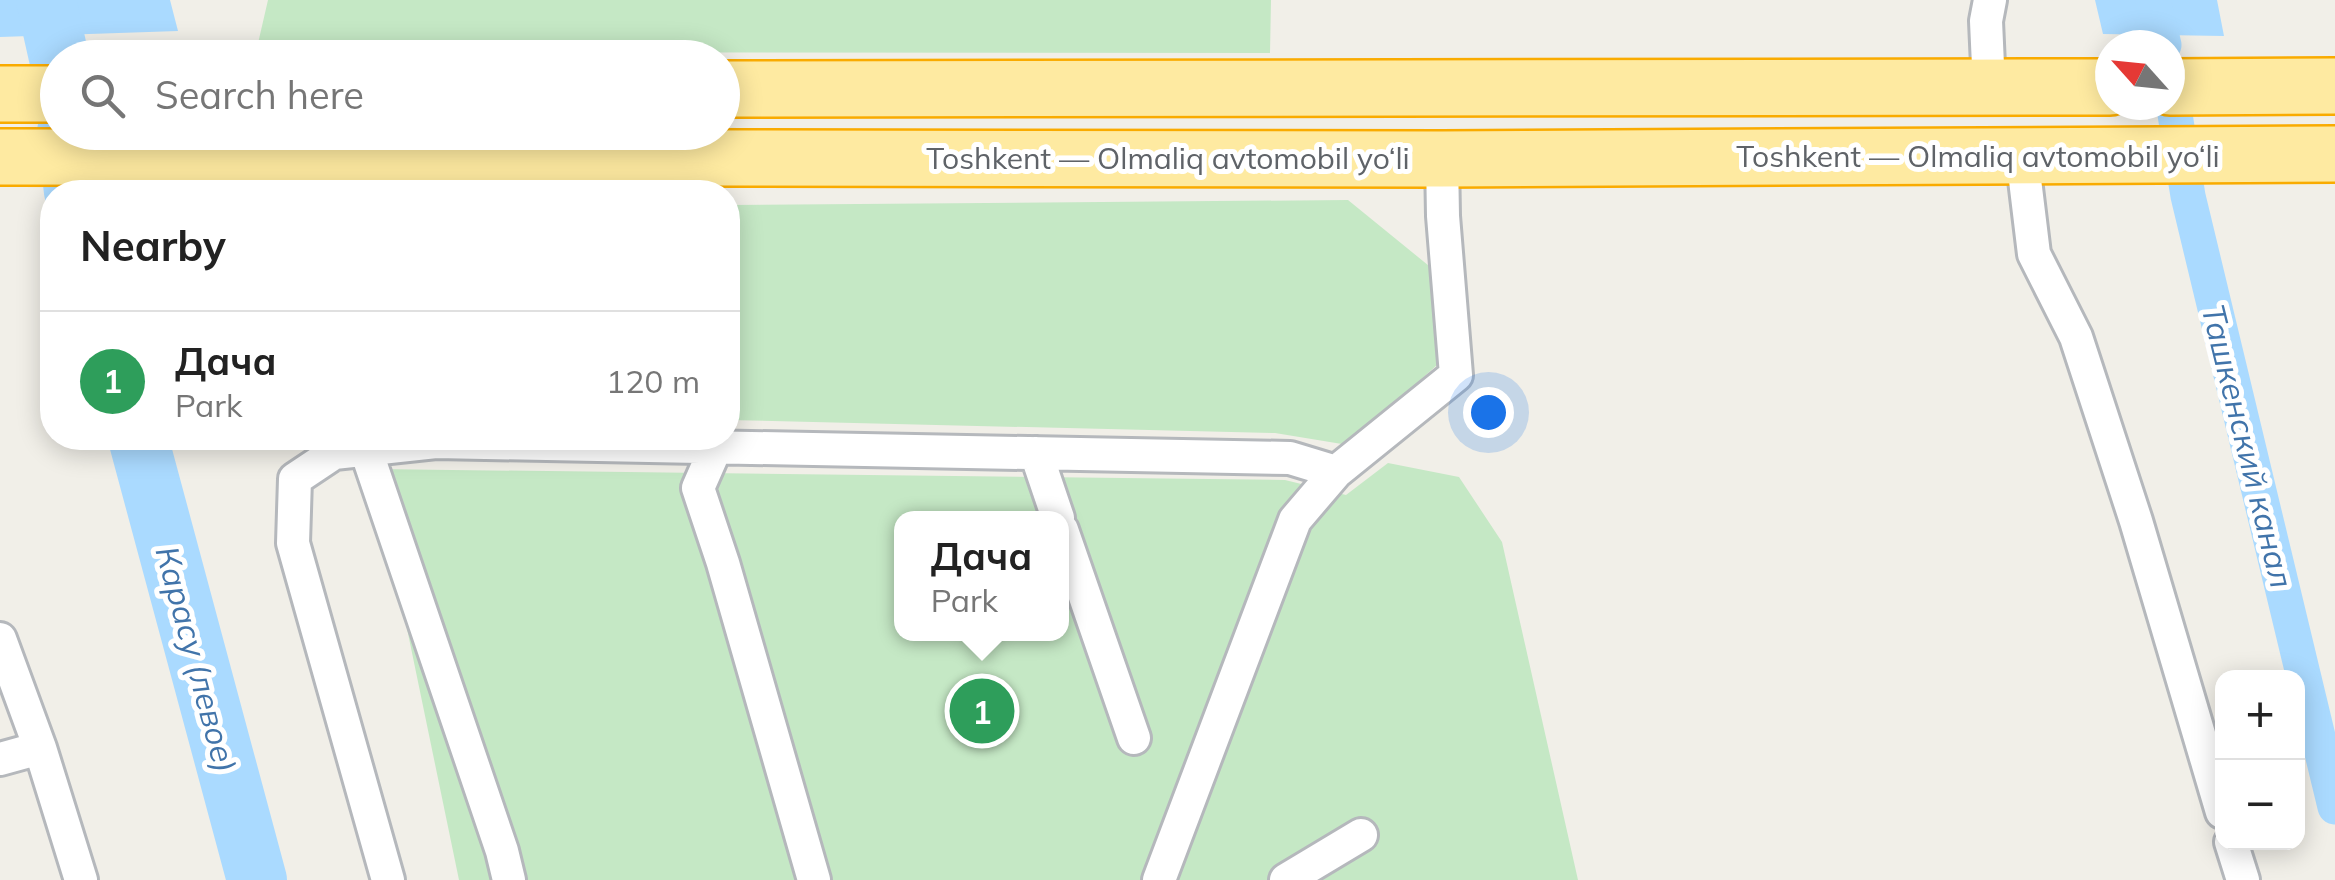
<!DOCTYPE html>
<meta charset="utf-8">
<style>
body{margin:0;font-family:Mulish,sans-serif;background:#f6f6f6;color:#222}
.controls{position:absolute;right:30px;bottom:30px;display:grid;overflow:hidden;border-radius:20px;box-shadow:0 5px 25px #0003}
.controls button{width:90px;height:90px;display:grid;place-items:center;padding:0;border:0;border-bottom:2px solid #e0e0e0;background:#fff;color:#222;font:50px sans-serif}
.compass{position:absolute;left:2095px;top:30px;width:90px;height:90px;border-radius:50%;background:#fff;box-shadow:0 5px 25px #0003;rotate:297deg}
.you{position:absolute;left:1488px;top:412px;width:35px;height:35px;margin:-25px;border:8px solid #fff;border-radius:50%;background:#1a73e8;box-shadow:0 0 0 15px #1a73e833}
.badge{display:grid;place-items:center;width:65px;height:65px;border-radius:50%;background:#ea4335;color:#fff;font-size:32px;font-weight:700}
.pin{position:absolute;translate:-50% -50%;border:5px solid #fff;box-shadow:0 2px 10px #0006}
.popup{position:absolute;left:894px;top:511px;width:175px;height:130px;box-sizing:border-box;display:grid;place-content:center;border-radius:20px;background:#fff;filter:drop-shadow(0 2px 8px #0005);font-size:32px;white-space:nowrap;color:#767676}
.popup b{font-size:38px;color:#222}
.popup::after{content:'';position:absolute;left:50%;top:100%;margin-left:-20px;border:20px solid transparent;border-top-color:#fff}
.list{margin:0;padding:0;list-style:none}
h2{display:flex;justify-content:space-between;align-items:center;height:130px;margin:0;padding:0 40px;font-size:42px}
h2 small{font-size:32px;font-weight:400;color:#767676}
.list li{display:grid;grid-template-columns:65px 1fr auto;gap:30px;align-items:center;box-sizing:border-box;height:140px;padding:0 40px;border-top:2px solid #e0e0e0}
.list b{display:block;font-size:38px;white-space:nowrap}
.list p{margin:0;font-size:32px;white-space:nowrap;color:#767676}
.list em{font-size:32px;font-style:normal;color:#767676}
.icon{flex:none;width:55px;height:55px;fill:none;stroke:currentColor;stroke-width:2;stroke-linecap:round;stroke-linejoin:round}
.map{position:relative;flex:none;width:2335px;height:880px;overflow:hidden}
.search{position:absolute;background:#fff;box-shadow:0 5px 25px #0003;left:40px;top:40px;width:700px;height:110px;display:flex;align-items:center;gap:25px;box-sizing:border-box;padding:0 35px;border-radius:55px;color:#767676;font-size:38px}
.panel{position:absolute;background:#fff;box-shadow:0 5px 25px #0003;left:40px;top:180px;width:700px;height:270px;border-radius:40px}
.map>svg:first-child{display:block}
.green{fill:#c5e8c5;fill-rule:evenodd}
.water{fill:#aadaff}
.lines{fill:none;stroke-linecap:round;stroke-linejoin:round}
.canal{stroke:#aadaff;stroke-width:35}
.river{stroke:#aadaff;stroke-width:60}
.minor-casing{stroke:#b5b8bc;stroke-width:38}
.trunk-casing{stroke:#f9ab00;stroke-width:60}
.minor{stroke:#fff;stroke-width:32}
.trunk{stroke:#feeaa1;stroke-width:55}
.labels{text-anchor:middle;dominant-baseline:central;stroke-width:10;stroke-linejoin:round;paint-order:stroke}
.street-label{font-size:30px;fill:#5f6368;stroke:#fff}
.water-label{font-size:32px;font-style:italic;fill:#4174aa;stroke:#fff}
</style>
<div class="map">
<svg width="2335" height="880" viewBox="0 0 2335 880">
<rect width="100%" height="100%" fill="#f1efe8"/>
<path class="green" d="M 268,0 L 1271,0 L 1270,53 L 256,52 Z
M 1348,200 L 1434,270 L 1437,365 L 1348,445 L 1275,433 L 728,420 L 728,205 Z
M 1388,463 L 1459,477 L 1502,542 L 1578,880 L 459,880 L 374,469 L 1285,480 L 1346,495 ZM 902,518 L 1062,518 L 1062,634 L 902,634 Z"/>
<path class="water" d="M 0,0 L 170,0 L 178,31 L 0,37 Z
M 2095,0 L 2217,0 L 2224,36 L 2103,34 Z"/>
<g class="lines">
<path class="canal" d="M 2153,0 L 2164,45
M 2170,83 L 2188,196 L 2335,807"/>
<path class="river" d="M 46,0 L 59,58
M 67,132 L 74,192
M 138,438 L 257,880"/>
<defs>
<path id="minor" d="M 1989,88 L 1986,21 L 1990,0
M 2022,155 L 2034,254 L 2076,337 L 2136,521 L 2222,812
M 716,447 L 698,488 L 723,563 L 814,880
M 366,450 L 502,851 L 509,880
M 1036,453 L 1058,518
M 1062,530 L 1134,738
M 0,639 L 40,748 L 81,880
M 0,759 L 40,748
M 2231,842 L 2243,880
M 388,880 L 293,543 L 295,479 L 334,453 L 436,442 L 1290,458 L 1336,472 L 1456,375 L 1443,216 L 1442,159
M 1159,880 L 1295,520 L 1336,472
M 1286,880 L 1361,835"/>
<path id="trunk" d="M 2170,87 L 2335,86
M 722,89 L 2110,87
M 0,94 L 58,94
M 0,157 L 1442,159 L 2335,154"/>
</defs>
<use href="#minor" class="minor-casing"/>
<use href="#trunk" class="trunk-casing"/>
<use href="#minor" class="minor"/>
<use href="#trunk" class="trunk"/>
</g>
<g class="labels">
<g class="street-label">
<text x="1978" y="156">Toshkent — Olmaliq avtomobil yo‘li</text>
<text x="1168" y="158">Toshkent — Olmaliq avtomobil yo‘li</text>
</g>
<g class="water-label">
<text transform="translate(2248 446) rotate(76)">Ташкенский канал</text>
<text transform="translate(197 659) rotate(75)">Карасу (левое)</text>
</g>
</g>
</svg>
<div class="controls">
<button>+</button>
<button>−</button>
</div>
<svg class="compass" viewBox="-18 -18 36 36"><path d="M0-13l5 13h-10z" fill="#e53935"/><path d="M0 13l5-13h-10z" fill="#767676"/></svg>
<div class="you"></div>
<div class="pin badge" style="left:982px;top:711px;background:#2e9e5b">1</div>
<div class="popup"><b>Дача</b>Park</div>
<div class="search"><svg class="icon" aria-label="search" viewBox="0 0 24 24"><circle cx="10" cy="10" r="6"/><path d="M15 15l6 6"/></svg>Search here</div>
<section class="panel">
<h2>Nearby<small></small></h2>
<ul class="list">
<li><span class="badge" style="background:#2e9e5b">1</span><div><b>Дача</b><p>Park</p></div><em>120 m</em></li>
</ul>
</section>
</div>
